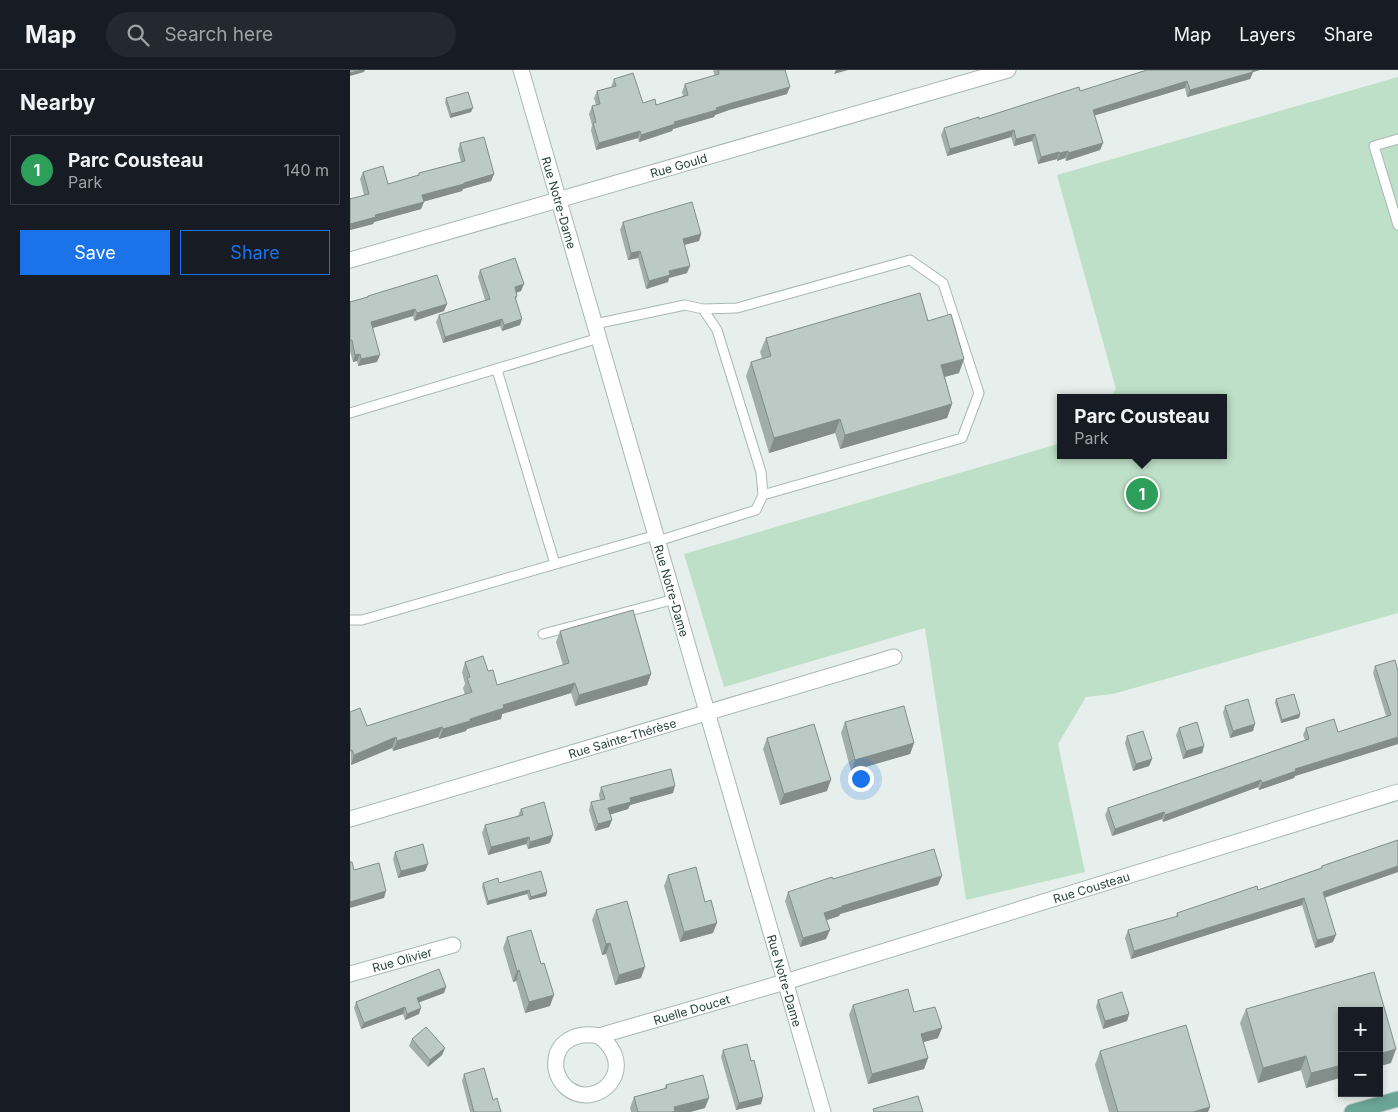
<!DOCTYPE html>
<meta charset="utf-8">
<style>
body{margin:0;font-family:Inter,sans-serif;background:#242831;color:#f1f3f6}
.controls{position:absolute;right:15px;bottom:15px;display:grid;overflow:hidden;border-radius:0px;box-shadow:0 2px 8px #0003}
.controls button{width:45px;height:45px;display:grid;place-items:center;padding:0;border:0;border-bottom:1px solid #363941;background:#171b24;color:#f1f3f6;font:25px sans-serif}
.you{position:absolute;left:510px;top:708px;width:18px;height:18px;margin:-12px;border:4px solid #fff;border-radius:50%;background:#1a73e8;box-shadow:0 0 0 8px #1a73e833}
.badge{display:grid;place-items:center;width:32px;height:32px;border-radius:50%;background:#1a73e8;color:#fff;font-size:16px;font-weight:700}
.pin{position:absolute;translate:-50% -50%;border:2px solid #fff;box-shadow:0 1px 5px #0006}
.popup{position:absolute;left:707px;top:324px;width:170px;height:65px;box-sizing:border-box;display:grid;place-content:center;border-radius:0px;background:#171b24;filter:drop-shadow(0 1px 4px #0005);font-size:16px;white-space:nowrap;color:#9ea1a6}
.popup b{font-size:19px;color:#f1f3f6}
.popup::after{content:'';position:absolute;left:50%;top:100%;margin-left:-10px;border:10px solid transparent;border-top-color:#171b24}
.list{margin:0;padding:0;list-style:none}
h2{display:flex;justify-content:space-between;align-items:center;height:65px;margin:0;padding:0 20px;font-size:21px}
h2 small{font-size:16px;font-weight:400;color:#9ea1a6}
.list li{display:grid;grid-template-columns:32px 1fr auto;gap:15px;align-items:center;box-sizing:border-box;height:70px;margin:0 10px 10px;padding:0 10px;border:1px solid #363941;border-radius:0px}
.list b{display:block;font-size:19px;white-space:nowrap}
.list p{margin:0;font-size:16px;white-space:nowrap;color:#9ea1a6}
.list em{font-size:16px;font-style:normal;color:#9ea1a6}
.actions{display:flex;gap:10px;padding:15px 20px}
.actions a{flex:1;padding:11px 0;border:1px solid #1a73e8;border-radius:0px;text-align:center;font-size:18px;color:#1a73e8}
.actions .main{background:#1a73e8;color:#fff}
.icon{flex:none;width:28px;height:28px;fill:none;stroke:currentColor;stroke-width:2;stroke-linecap:round;stroke-linejoin:round}
.map{position:relative;flex:none;width:1048px;height:1042px;overflow:hidden}
header{display:flex;align-items:center;gap:30px;box-sizing:border-box;height:70px;padding:0 25px;background:#171b24;border-bottom:1px solid #363941}
header strong{font-size:24px}
nav{display:flex;gap:28px;margin-inline-start:auto;font-size:18px}
.search{width:350px;height:45px;background:#242831;display:flex;align-items:center;gap:12px;box-sizing:border-box;padding:0 18px;border-radius:28px;color:#9ea1a6;font-size:19px}
main{display:flex}
aside{flex:1;background:#171b24}
.map>svg:first-child{display:block}
.green{fill:#bfe0c8}
.lines{fill:none;stroke-linecap:round;stroke-linejoin:round}
.service-casing{stroke:#a8b8b2;stroke-width:11}
.minor-casing{stroke:#a8b8b2;stroke-width:17}
.primary-casing{stroke:#c2cac8;stroke-width:17}
.service{stroke:#fff;stroke-width:9}
.minor{stroke:#fff;stroke-width:15}
.primary{stroke:#6aa596;stroke-width:15}
.wall{fill:#a1aea9}
.shaded-wall{fill:#838d89}
.building{fill:#bbcac4;stroke:#838d89}
.labels{text-anchor:middle;dominant-baseline:central;stroke-width:4;stroke-linejoin:round;paint-order:stroke}
.street-label{font-size:12px;fill:#24423a;stroke:#f7fbf9}
</style>
<header>
<strong>Map</strong>
<div class="search"><svg class="icon" aria-label="search" viewBox="0 0 24 24"><circle cx="10" cy="10" r="6"/><path d="M15 15l6 6"/></svg>Search here</div>
<nav><a>Map</a><a>Layers</a><a>Share</a></nav>
</header>
<main>
<aside>
<h2>Nearby<small></small></h2>
<ul class="list">
<li><span class="badge" style="background:#2e9e5b">1</span><div><b>Parc Cousteau</b><p>Park</p></div><em>140 m</em></li>
</ul>
<div class="actions"><a class="main">Save</a><a>Share</a></div>
</aside>
<div class="map">
<svg width="1048" height="1042" viewBox="0 0 1048 1042">
<rect width="100%" height="100%" fill="#e6efeb"/>
<path class="green" d="M 1048,7 L 1048,543 L 763,624 L 736,627 L 708,674 L 735,802 L 616,830 L 575,558 L 374,617 L 334,484 L 711,373 L 711,385 L 873,385 L 873,328 L 761,328 L 766,319 L 707,105 Z"/>
<g class="lines">
<defs>
<path id="service" d="M 1048,69 L 1024,76 L 1048,155
M 353,239 L 387,238 L 560,190 L 593,213 L 629,323 L 612,368 L 413,425
M 245,254 L 335,235 L 353,239 L 367,260 L 411,402 L 413,425 L 406,440 L 308,471
M 147,300 L 205,494
M 0,343 L 249,268
M 0,550 L 12,550 L 306,465
M 193,564 L 325,529"/>
<g id="minor">
<path id="s1" d="M 171,0 L 473,1042"/>
<path id="s2" d="M 0,190 L 658,0"/>
<path id="s3" d="M 0,749 L 544,587"/>
<path id="s4" d="M 0,904 L 103,875"/>
<path id="s5" d="M 249,966 C 291,998 247,1042 217,1018 C 212,1014 207,1006 206,999 C 203,972 226,961 249,966 L 435,912 L 1048,722"/>
</g>
<path id="primary" d="M 1002,1042 L 1048,1029"/>
</defs>
<use href="#service" class="service-casing"/>
<use href="#minor" class="minor-casing"/>
<use href="#primary" class="primary-casing"/>
<use href="#service" class="service"/>
<use href="#minor" class="minor"/>
<use href="#primary" class="primary"/>
</g>
<path class="wall" d="M 363,0 L 435,0 L 437,24 L 379,40 L 365,45 L 364,47 L 323,59 L 322,61 L 289,72 L 288,68 L 246,80 L 241,60 L 242,55 L 239,44 L 242,36 L 246,35 L 244,28 L 247,21 L 261,17 L 264,9 L 293,33 L 306,35 L 333,26 L 332,22 L 335,14 L 365,6 Z
M 797,0 L 910,0 L 903,2 L 900,9 L 837,27 L 835,18 L 744,45 L 753,73 L 750,80 L 716,91 L 715,88 L 707,91 L 707,89 L 688,94 L 682,71 L 664,76 L 661,67 L 597,86 L 591,65 L 594,58 L 730,21 Z
M 96,28 L 121,42 L 100,48 L 95,32 Z
M 110,73 L 144,104 L 141,111 L 113,119 L 112,121 L 74,131 L 71,139 L 24,152 L 23,154 L 0,160 L 0,129 L 14,125 L 10,109 L 13,102 L 38,114 L 68,105 L 69,103 L 111,92 L 108,80 Z
M 273,152 L 351,164 L 349,171 L 334,175 L 337,203 L 319,208 L 318,212 L 296,219 L 288,188 L 278,190 L 270,160 Z
M 130,200 L 171,221 L 166,223 L 167,226 L 166,230 L 170,255 L 152,261 L 150,256 L 93,273 L 86,252 L 89,245 L 135,230 L 128,207 Z
M 18,226 L 94,241 L 64,251 L 63,246 L 23,258 L 27,292 L 8,296 L 7,291 L 3,292 L 0,281 L 0,232 L 17,227 Z
M 578,251 L 609,303 L 595,307 L 602,334 L 597,348 L 490,379 L 485,363 L 419,383 L 396,306 L 401,292 L 412,288 L 410,282 L 416,268 Z
M 210,561 L 301,604 L 297,615 L 225,636 L 221,623 L 152,644 L 151,649 L 117,659 L 116,661 L 89,669 L 88,667 L 43,681 L 42,678 L 1,695 L 0,642 L 17,656 L 115,625 L 113,618 L 115,614 L 112,602 L 115,592 L 138,601 L 147,615 L 213,595 L 206,572 Z
M 1025,596 L 1048,601 L 1048,674 L 945,706 L 944,708 L 909,720 L 908,717 L 813,752 L 812,749 L 762,766 L 755,745 L 758,738 L 955,670 L 953,665 L 956,658 L 988,662 L 1036,646 L 1023,603 Z
M 926,629 L 950,644 L 949,648 L 931,653 L 925,633 Z
M 875,636 L 903,661 L 880,668 L 873,643 Z
M 495,652 L 564,673 L 560,684 L 501,701 L 491,663 Z
M 829,658 L 854,676 L 852,683 L 833,689 L 826,665 Z
M 777,666 L 802,689 L 799,696 L 783,701 L 775,673 Z
M 417,668 L 477,721 L 430,735 L 413,679 Z
M 251,717 L 323,723 L 280,735 L 278,739 L 260,744 L 262,750 L 259,757 L 245,761 L 239,740 L 241,732 L 250,730 L 249,725 Z
M 171,739 L 200,773 L 178,779 L 176,774 L 138,785 L 132,763 L 135,755 L 168,746 Z
M 1048,770 L 1048,802 L 974,828 L 983,872 L 965,878 L 952,835 L 781,889 L 775,868 L 778,860 L 826,847 L 827,843 L 908,820 L 971,798 L 972,796 Z
M 45,782 L 78,794 L 75,801 L 48,808 L 43,789 Z
M 318,805 L 355,832 L 363,863 L 330,872 L 314,816 Z
M 483,809 L 588,815 L 490,844 L 489,846 L 477,850 L 476,869 L 450,877 L 435,831 L 438,822 Z
M 133,813 L 149,813 L 197,822 L 196,826 L 179,830 L 177,824 L 137,835 L 132,817 Z
M 246,840 L 291,908 L 265,915 L 256,884 L 252,885 L 242,850 Z
M 157,867 L 191,894 L 200,936 L 175,943 L 166,911 L 163,912 L 153,878 Z
M 96,917 L 94,923 L 69,932 L 69,944 L 55,950 L 53,944 L 11,959 L 4,938 L 6,932 Z
M 748,930 L 779,944 L 777,951 L 753,959 L 746,937 Z
M 503,935 L 564,942 L 588,968 L 573,972 L 578,988 L 574,999 L 518,1014 L 499,945 Z
M 896,939 L 1041,993 L 956,1018 L 951,1000 L 908,1013 L 890,953 Z
M 62,969 L 95,978 L 92,985 L 78,997 L 59,976 Z
M 373,980 L 411,1034 L 386,1040 L 371,987 Z
M 750,981 L 858,1042 L 759,1042 L 745,995 Z
M 114,1004 L 143,1030 L 151,1042 L 120,1042 L 112,1011 Z
M 316,1015 L 355,1038 L 340,1042 L 281,1042 L 280,1038 L 284,1027 L 314,1019 Z"/>
<path class="shaded-wall" d="M 11,0 L 15,0 L 14,2 L 0,6 L 0,3 Z
M 486,0 L 498,0 L 484,4 Z
M 900,0 L 910,0 L 903,2 L 900,9 L 837,27 L 840,20 Z
M 837,11 L 835,18 L 740,47 L 743,40 Z
M 440,17 L 437,24 L 379,40 L 365,45 L 364,47 L 323,59 L 322,61 L 289,72 L 291,65 L 324,52 L 382,33 Z
M 123,38 L 121,42 L 100,48 L 101,44 Z
M 664,60 L 661,67 L 597,86 L 600,79 Z
M 290,61 L 288,68 L 246,80 L 249,73 Z
M 685,64 L 682,71 L 664,76 L 666,69 Z
M 753,73 L 750,80 L 716,91 L 718,83 Z
M 718,81 L 715,88 L 707,91 L 710,83 Z
M 709,82 L 707,89 L 688,94 L 691,87 Z
M 144,104 L 141,111 L 113,119 L 112,121 L 69,133 L 72,125 Z
M 74,132 L 71,139 L 24,152 L 23,154 L 0,160 L 0,154 L 25,145 Z
M 351,164 L 349,171 L 330,176 L 333,169 Z
M 290,181 L 288,188 L 278,190 L 281,183 Z
M 340,196 L 337,203 L 319,208 L 318,212 L 296,219 L 299,211 L 319,201 Z
M 174,214 L 171,221 L 162,224 L 165,217 Z
M 97,234 L 94,241 L 64,251 L 67,243 Z
M 65,239 L 63,246 L 19,259 L 21,252 Z
M 152,249 L 150,256 L 93,273 L 95,267 Z
M 172,249 L 170,255 L 152,261 L 154,255 Z
M 10,284 L 7,291 L 3,292 L 5,285 Z
M 30,285 L 27,292 L 8,296 L 11,289 Z
M 614,289 L 609,303 L 586,309 L 591,295 Z
M 602,334 L 597,348 L 490,379 L 495,365 Z
M 490,349 L 485,363 L 419,383 L 424,368 Z
M 301,604 L 297,615 L 225,636 L 229,625 Z
M 225,613 L 221,623 L 152,644 L 151,649 L 117,659 L 116,661 L 89,669 L 93,659 L 120,649 L 153,635 Z
M 950,644 L 949,648 L 931,653 L 932,650 Z
M 905,654 L 903,661 L 880,668 L 883,661 Z
M 92,657 L 88,667 L 43,681 L 47,671 Z
M 46,667 L 42,678 L 1,695 L 4,685 Z
M 1048,667 L 1048,674 L 945,706 L 944,708 L 909,720 L 912,713 L 945,699 Z
M 564,673 L 560,684 L 501,701 L 505,690 Z
M 854,676 L 852,683 L 833,689 L 836,681 Z
M 802,689 L 799,696 L 783,701 L 786,694 Z
M 481,710 L 477,721 L 430,735 L 434,724 Z
M 911,710 L 908,717 L 813,752 L 815,745 Z
M 325,716 L 323,723 L 280,735 L 278,739 L 256,746 L 258,738 L 280,728 Z
M 814,742 L 812,749 L 762,766 L 765,759 Z
M 262,750 L 259,757 L 245,761 L 248,754 Z
M 203,765 L 200,773 L 178,779 L 180,772 Z
M 179,767 L 176,774 L 138,785 L 141,777 Z
M 78,794 L 75,801 L 48,808 L 51,801 Z
M 1048,796 L 1048,802 L 970,829 L 973,822 Z
M 592,806 L 588,815 L 490,844 L 489,846 L 471,852 L 474,843 L 492,836 Z
M 179,820 L 177,824 L 137,835 L 138,831 Z
M 36,821 L 34,828 L 0,838 L 0,832 Z
M 197,822 L 196,826 L 179,830 L 181,827 Z
M 954,828 L 952,835 L 781,889 L 784,881 Z
M 367,853 L 363,863 L 330,872 L 334,862 Z
M 480,860 L 476,869 L 450,877 L 453,868 Z
M 986,865 L 983,872 L 965,878 L 967,870 Z
M 260,873 L 256,884 L 252,885 L 256,874 Z
M 295,897 L 291,908 L 265,915 L 269,905 Z
M 169,900 L 166,911 L 163,912 L 167,901 Z
M 96,917 L 94,923 L 65,934 L 67,928 Z
M 204,925 L 200,936 L 175,943 L 179,932 Z
M 55,937 L 53,944 L 11,959 L 14,953 Z
M 71,938 L 69,944 L 55,950 L 57,944 Z
M 779,944 L 777,951 L 753,959 L 755,951 Z
M 592,958 L 588,968 L 567,974 L 571,964 Z
M 95,978 L 92,985 L 78,997 L 80,990 Z
M 1046,979 L 1041,993 L 1029,996 L 1029,984 Z
M 956,986 L 951,1000 L 908,1013 L 913,998 Z
M 578,988 L 574,999 L 518,1014 L 522,1004 Z
M 992,995 L 992,1007 L 956,1018 L 961,1003 Z
M 413,1027 L 411,1034 L 386,1040 L 389,1033 Z
M 359,1028 L 355,1038 L 340,1042 L 322,1042 L 324,1037 Z
M 860,1037 L 858,1042 L 843,1042 Z"/>
<path class="building" d="M 0,0 L 11,0 L 0,3 Z
M 368,0 L 435,0 L 440,17 L 382,33 L 366,38 L 367,40 L 324,52 L 325,54 L 291,65 L 290,61 L 249,73 L 243,53 L 246,52 L 242,36 L 250,34 L 247,21 L 266,16 L 264,9 L 283,3 L 293,33 L 305,29 L 306,35 L 338,25 L 335,14 L 369,4 Z
M 797,0 L 902,0 L 903,2 L 840,20 L 837,11 L 743,40 L 753,73 L 718,83 L 718,81 L 710,83 L 709,82 L 691,87 L 685,64 L 666,69 L 664,60 L 600,79 L 594,58 L 629,47 L 629,49 L 729,17 L 730,21 Z
M 118,22 L 123,38 L 101,44 L 96,28 Z
M 134,67 L 144,104 L 114,113 L 114,114 L 72,125 L 74,132 L 25,145 L 26,147 L 0,154 L 0,129 L 19,124 L 13,102 L 33,96 L 38,114 L 69,105 L 69,103 L 115,91 L 110,73 Z
M 342,132 L 351,164 L 333,169 L 340,196 L 319,201 L 320,205 L 299,211 L 290,181 L 281,183 L 273,152 Z
M 165,188 L 174,214 L 165,217 L 167,226 L 165,227 L 172,249 L 154,255 L 152,249 L 95,267 L 89,245 L 140,229 L 130,200 Z
M 87,205 L 97,234 L 67,243 L 65,239 L 21,252 L 30,285 L 11,289 L 10,284 L 5,285 L 2,270 L 0,270 L 0,232 L 18,227 L 18,226 Z
M 570,223 L 578,251 L 601,244 L 614,289 L 591,295 L 602,334 L 495,365 L 490,349 L 424,368 L 401,292 L 421,286 L 416,268 Z
M 283,540 L 301,604 L 229,625 L 225,613 L 153,635 L 154,638 L 120,649 L 120,651 L 93,659 L 92,657 L 47,671 L 46,667 L 4,685 L 2,680 L 0,681 L 0,642 L 10,638 L 17,656 L 122,622 L 117,608 L 120,607 L 115,592 L 133,586 L 138,601 L 143,600 L 147,615 L 219,593 L 210,561 Z
M 1045,590 L 1048,601 L 1048,667 L 945,699 L 946,701 L 912,713 L 911,710 L 815,745 L 814,742 L 765,759 L 758,738 L 959,669 L 956,658 L 984,649 L 988,662 L 1041,645 L 1025,596 Z
M 944,624 L 950,644 L 932,650 L 926,629 Z
M 898,629 L 905,654 L 883,661 L 875,636 Z
M 554,636 L 564,673 L 505,690 L 495,652 Z
M 847,652 L 854,676 L 836,681 L 829,658 Z
M 464,654 L 481,710 L 434,724 L 417,668 Z
M 793,661 L 802,689 L 786,694 L 777,666 Z
M 321,699 L 325,716 L 280,728 L 281,732 L 258,738 L 262,750 L 248,754 L 241,732 L 255,729 L 251,717 Z
M 194,732 L 203,765 L 180,772 L 179,767 L 141,777 L 135,755 L 173,745 L 171,739 Z
M 1048,770 L 1048,796 L 973,822 L 986,865 L 967,870 L 954,828 L 784,881 L 778,860 L 828,846 L 827,843 L 907,816 L 908,820 L 972,798 L 972,796 Z
M 73,774 L 78,794 L 51,801 L 45,782 Z
M 584,779 L 592,806 L 492,836 L 492,837 L 474,843 L 480,860 L 453,868 L 438,822 L 482,807 L 483,809 Z
M 0,792 L 2,792 L 4,800 L 29,793 L 36,821 L 0,832 Z
M 346,797 L 355,832 L 361,830 L 367,853 L 334,862 L 318,805 Z
M 191,801 L 197,822 L 181,827 L 179,820 L 138,831 L 133,813 L 148,808 L 149,813 Z
M 277,831 L 295,897 L 269,905 L 260,873 L 256,874 L 246,840 Z
M 181,860 L 191,894 L 194,893 L 204,925 L 179,932 L 169,900 L 167,901 L 157,867 Z
M 89,899 L 96,917 L 67,928 L 71,938 L 57,944 L 55,937 L 14,953 L 6,932 Z
M 1024,902 L 1046,979 L 1029,984 L 1029,941 L 992,941 L 992,995 L 961,1003 L 956,986 L 913,998 L 896,939 Z
M 558,919 L 564,942 L 585,937 L 592,958 L 571,964 L 578,988 L 522,1004 L 503,935 Z
M 772,922 L 779,944 L 755,951 L 748,930 Z
M 836,955 L 860,1037 L 843,1042 L 768,1042 L 750,981 Z
M 76,957 L 95,978 L 80,990 L 62,969 Z
M 397,974 L 401,991 L 404,990 L 413,1027 L 389,1033 L 373,980 Z
M 134,998 L 143,1030 L 147,1028 L 151,1042 L 124,1042 L 114,1004 Z
M 353,1005 L 359,1028 L 324,1037 L 325,1041 L 322,1042 L 288,1042 L 284,1027 L 317,1018 L 316,1015 Z
M 568,1026 L 573,1042 L 524,1042 L 523,1039 Z"/>
<g class="labels">
<g class="street-label">
<text stroke="none"><textPath href="#s2" startOffset="342">Rue Gould</textPath></text>
<text stroke="none"><textPath href="#s1" startOffset="138">Rue Notre-Dame</textPath></text>
<text stroke="none"><textPath href="#s1" startOffset="542">Rue Notre-Dame</textPath></text>
<text stroke="none"><textPath href="#s3" startOffset="284">Rue Sainte-Thérèse</textPath></text>
<text stroke="none"><textPath href="#s5" startOffset="704">Rue Cousteau</textPath></text>
<text stroke="none"><textPath href="#s4" startOffset="54">Rue Olivier</textPath></text>
<text stroke="none"><textPath href="#s1" startOffset="948">Rue Notre-Dame</textPath></text>
<text stroke="none"><textPath href="#s5" startOffset="286">Ruelle Doucet</textPath></text>
</g>
</g>
</svg>
<div class="controls">
<button>+</button>
<button>−</button>
</div>
<div class="you"></div>
<div class="pin badge" style="left:792px;top:424px;background:#2e9e5b">1</div>
<div class="popup"><b>Parc Cousteau</b>Park</div>
</div>
</main>
